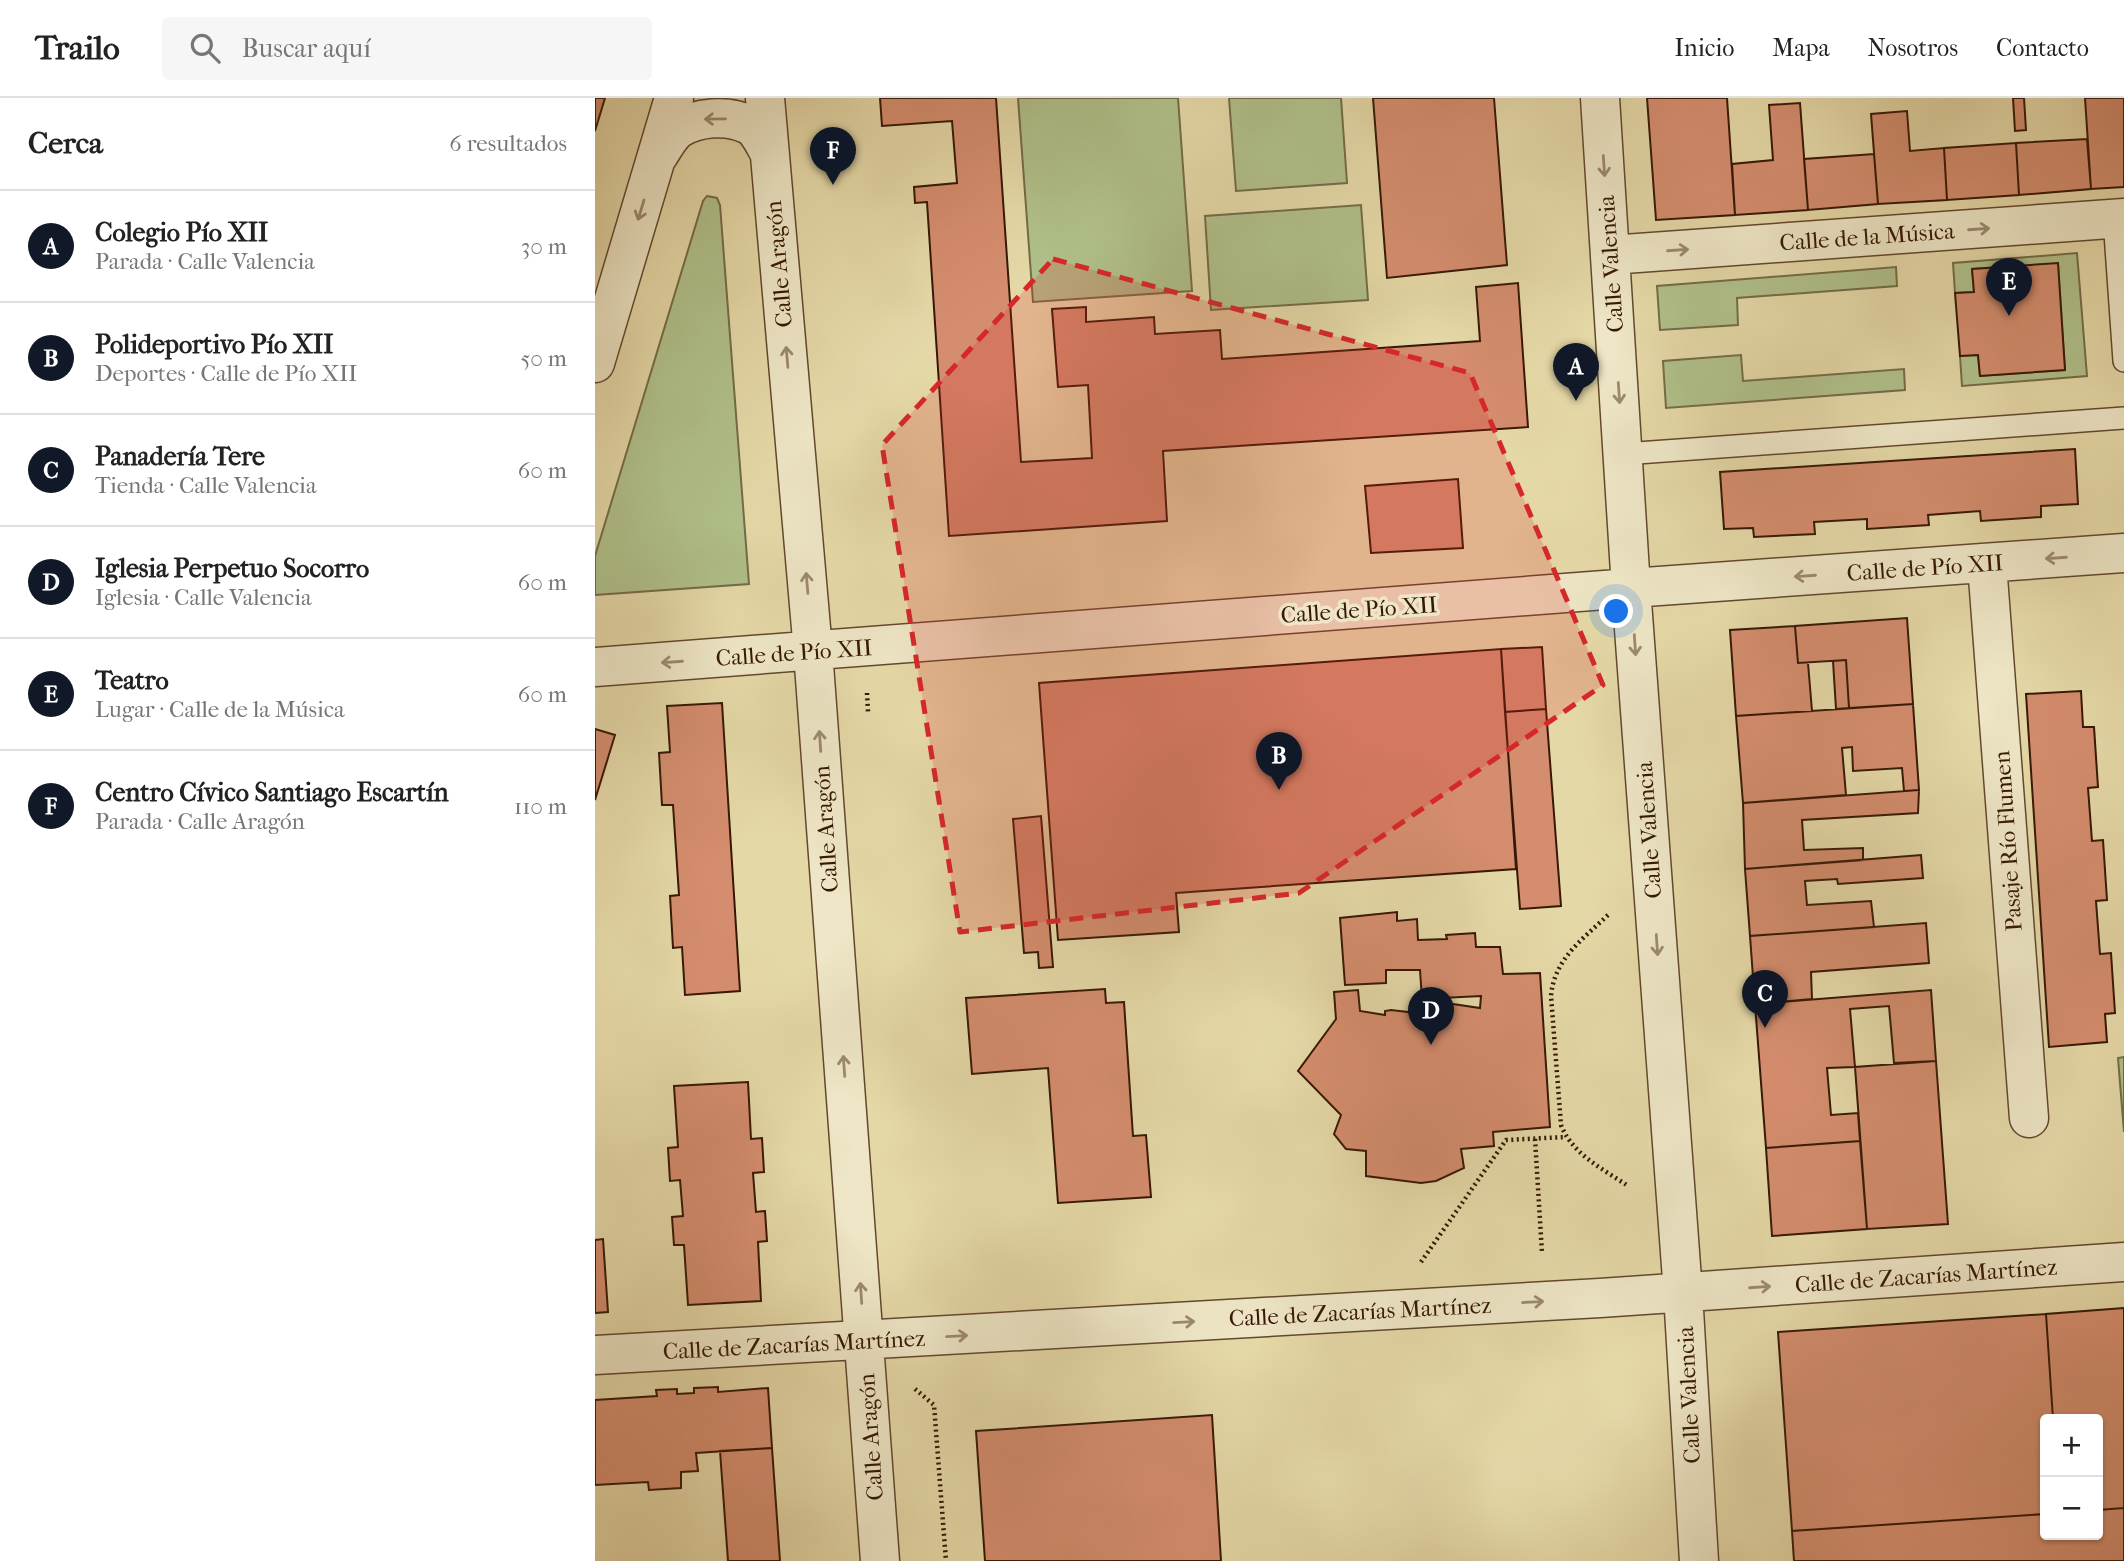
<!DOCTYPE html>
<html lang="es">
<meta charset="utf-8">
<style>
body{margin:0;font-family:"IM FELL French Canon",serif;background:#f6f6f6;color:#222}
.controls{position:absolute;right:21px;bottom:21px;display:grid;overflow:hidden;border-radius:7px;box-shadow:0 2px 5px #0004}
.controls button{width:63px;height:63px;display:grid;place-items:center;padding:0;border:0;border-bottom:2px solid #e0e0e0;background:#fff;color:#222;font:35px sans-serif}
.you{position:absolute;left:1022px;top:514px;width:24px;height:24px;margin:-18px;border:5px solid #fff;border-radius:50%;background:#1a73e8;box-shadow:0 0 0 10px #1a73e833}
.badge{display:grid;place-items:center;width:46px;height:46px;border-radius:50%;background:#111827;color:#fff;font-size:23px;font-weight:700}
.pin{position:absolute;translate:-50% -58px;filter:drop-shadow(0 2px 4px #0008)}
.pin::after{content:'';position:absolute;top:37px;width:24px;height:21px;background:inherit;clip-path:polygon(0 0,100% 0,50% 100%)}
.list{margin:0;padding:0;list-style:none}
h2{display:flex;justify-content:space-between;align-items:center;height:91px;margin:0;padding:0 28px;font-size:30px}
h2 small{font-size:23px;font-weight:400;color:#767676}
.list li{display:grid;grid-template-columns:46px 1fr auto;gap:21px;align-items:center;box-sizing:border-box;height:112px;padding:0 28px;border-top:2px solid #e0e0e0}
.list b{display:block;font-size:26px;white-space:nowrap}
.list p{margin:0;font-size:23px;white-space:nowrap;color:#767676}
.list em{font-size:23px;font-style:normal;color:#767676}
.icon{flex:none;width:38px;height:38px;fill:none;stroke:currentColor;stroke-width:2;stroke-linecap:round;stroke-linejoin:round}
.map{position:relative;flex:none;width:1529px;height:1463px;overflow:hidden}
header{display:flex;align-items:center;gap:42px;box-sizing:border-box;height:98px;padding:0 35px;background:#fff;border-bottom:2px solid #e0e0e0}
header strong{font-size:33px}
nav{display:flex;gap:38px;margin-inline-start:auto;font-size:24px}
.search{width:490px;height:63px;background:#f6f6f6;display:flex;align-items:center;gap:18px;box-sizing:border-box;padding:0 24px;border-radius:7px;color:#767676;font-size:26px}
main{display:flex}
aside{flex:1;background:#fff}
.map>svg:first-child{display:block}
.green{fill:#b0c08a;stroke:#746c48;stroke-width:2}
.building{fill:#d48d6e;stroke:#371806;stroke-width:2}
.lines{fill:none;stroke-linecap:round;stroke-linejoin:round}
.lane-casing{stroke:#62482e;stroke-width:24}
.street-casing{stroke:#62482e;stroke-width:41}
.path{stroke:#371806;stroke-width:4.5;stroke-dasharray:2 3.5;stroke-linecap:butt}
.lane{stroke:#eee6c6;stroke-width:21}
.street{stroke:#eee6c6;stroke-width:38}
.oneway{stroke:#9c8970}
.marked{fill:#d62828;fill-opacity:0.2;stroke:#d62828;stroke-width:5;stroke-dasharray:14 9;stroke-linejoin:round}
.labels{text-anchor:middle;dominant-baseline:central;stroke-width:7;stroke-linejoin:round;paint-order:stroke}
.street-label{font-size:23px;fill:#371806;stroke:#eee6c6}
</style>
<header>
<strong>Trailo</strong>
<div class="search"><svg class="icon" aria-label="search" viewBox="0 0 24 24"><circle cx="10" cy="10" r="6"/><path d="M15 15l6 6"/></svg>Buscar aquí</div>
<nav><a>Inicio</a><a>Mapa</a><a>Nosotros</a><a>Contacto</a></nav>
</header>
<main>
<aside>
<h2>Cerca<small>6 resultados</small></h2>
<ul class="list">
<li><span class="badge">A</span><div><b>Colegio Pío XII</b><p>Parada · Calle Valencia</p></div><em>30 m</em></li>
<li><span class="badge">B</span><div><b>Polideportivo Pío XII</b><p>Deportes · Calle de Pío XII</p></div><em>50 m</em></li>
<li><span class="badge">C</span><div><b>Panadería Tere</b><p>Tienda · Calle Valencia</p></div><em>60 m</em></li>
<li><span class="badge">D</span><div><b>Iglesia Perpetuo Socorro</b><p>Iglesia · Calle Valencia</p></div><em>60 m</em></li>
<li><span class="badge">E</span><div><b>Teatro</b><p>Lugar · Calle de la Música</p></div><em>60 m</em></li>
<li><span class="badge">F</span><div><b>Centro Cívico Santiago Escartín</b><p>Parada · Calle Aragón</p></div><em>110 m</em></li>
</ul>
</aside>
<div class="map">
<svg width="1529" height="1463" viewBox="0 0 1529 1463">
<rect width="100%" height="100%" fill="#e5d8a7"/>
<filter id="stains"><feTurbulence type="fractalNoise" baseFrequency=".00286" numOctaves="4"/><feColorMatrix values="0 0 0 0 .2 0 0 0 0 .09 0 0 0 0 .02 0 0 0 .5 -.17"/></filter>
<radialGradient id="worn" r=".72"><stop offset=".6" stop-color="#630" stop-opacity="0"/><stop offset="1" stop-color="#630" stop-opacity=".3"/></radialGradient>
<path class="green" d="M 423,0 L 583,0 L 597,193 L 438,204 Z
M 634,0 L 746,0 L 752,85 L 641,93 Z
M 112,98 L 122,100 L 125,107 L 154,486 L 0,497 L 0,458 L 108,103 Z
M 766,107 L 773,202 L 616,212 L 610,118 Z
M 1482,155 L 1492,278 L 1367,288 L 1365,258 L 1383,257 L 1385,278 L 1470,272 L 1463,166 L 1377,171 L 1379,194 L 1360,195 L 1358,165 Z
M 1301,169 L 1302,188 L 1142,200 L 1143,227 L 1065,232 L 1062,188 Z
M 1146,257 L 1148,283 L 1309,271 L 1310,292 L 1071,310 L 1068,263 Z
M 1529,959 L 1529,1034 L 1523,960 Z"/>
<path class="building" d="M 0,0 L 10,0 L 0,33 Z
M 285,0 L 401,0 L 426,364 L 497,360 L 493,287 L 463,289 L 457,211 L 491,209 L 491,224 L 559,219 L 560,236 L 625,232 L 627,261 L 885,243 L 881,189 L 923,185 L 933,329 L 568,353 L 572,423 L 354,438 L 332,104 L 320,105 L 319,89 L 362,85 L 357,23 L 287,28 Z
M 778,0 L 899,0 L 912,167 L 792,180 Z
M 1052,0 L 1132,0 L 1140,117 L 1061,122 Z
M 1418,0 L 1429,0 L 1431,32 L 1420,33 Z
M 1490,0 L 1529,0 L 1529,89 L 1496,91 Z
M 1205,5 L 1213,112 L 1140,117 L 1137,66 L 1178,62 L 1174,7 Z
M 1312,13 L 1315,53 L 1349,50 L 1352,102 L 1283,106 L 1276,16 Z
M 1492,41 L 1496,91 L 1424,97 L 1421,45 Z
M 1421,45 L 1424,97 L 1352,102 L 1349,50 Z
M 1279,56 L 1283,106 L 1213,112 L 1209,61 Z
M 1463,165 L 1470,272 L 1385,278 L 1383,257 L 1365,258 L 1360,195 L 1379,194 L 1377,171 Z
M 1480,351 L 1483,406 L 1446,408 L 1446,419 L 1386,423 L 1385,413 L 1333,417 L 1334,427 L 1272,431 L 1272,421 L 1219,424 L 1220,436 L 1159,439 L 1158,430 L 1129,431 L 1125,374 Z
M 863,381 L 868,450 L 776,455 L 770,388 Z
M 1312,520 L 1318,606 L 1254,610 L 1251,562 L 1203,565 L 1200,528 Z
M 1200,528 L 1203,565 L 1213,565 L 1217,613 L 1141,618 L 1135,532 Z
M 947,549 L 951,611 L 910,614 L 906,551 Z
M 906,551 L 921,771 L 581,795 L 584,834 L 463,842 L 444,585 Z
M 1251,562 L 1254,610 L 1241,611 L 1238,563 Z
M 1486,593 L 1488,629 L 1499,629 L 1503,689 L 1493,690 L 1497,743 L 1508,742 L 1512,802 L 1501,803 L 1505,856 L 1516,855 L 1520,915 L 1510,916 L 1512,944 L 1454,949 L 1431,596 Z
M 127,605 L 145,893 L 90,897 L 87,849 L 78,850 L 75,798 L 84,797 L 78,707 L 67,707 L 64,655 L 75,654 L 72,608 Z
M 1318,606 L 1324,692 L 1309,693 L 1307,670 L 1258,673 L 1257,649 L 1247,650 L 1251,697 L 1148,705 L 1141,618 Z
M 951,611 L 966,808 L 925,811 L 910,614 Z
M 0,631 L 20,637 L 0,702 Z
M 1324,692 L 1323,715 L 1207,722 L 1209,752 L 1268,750 L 1268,762 L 1150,771 L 1148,705 Z
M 446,718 L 458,869 L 444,870 L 443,854 L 429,855 L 418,721 Z
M 1326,757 L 1328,780 L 1243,786 L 1242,781 L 1210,783 L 1212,807 L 1276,803 L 1279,829 L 1155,838 L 1150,771 Z
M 802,814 L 802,823 L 822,821 L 823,842 L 852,841 L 851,837 L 880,835 L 881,849 L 905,849 L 908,876 L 945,875 L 955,1029 L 898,1034 L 899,1048 L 866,1051 L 869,1070 L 841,1083 L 826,1085 L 771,1078 L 771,1053 L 751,1051 L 739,1036 L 746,1017 L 703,973 L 741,921 L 739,894 L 763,892 L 765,913 L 790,917 L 790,913 L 796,912 L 822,915 L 821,910 L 826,909 L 853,914 L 852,907 L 858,906 L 885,910 L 886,898 L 827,901 L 825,872 L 791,872 L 791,885 L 750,887 L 745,820 Z
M 1331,825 L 1334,865 L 1216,874 L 1217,901 L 1160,906 L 1155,838 Z
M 510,891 L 511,905 L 529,904 L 538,1038 L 551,1037 L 556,1099 L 463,1105 L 453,970 L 377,976 L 371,900 Z
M 1336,892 L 1341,963 L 1299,965 L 1294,908 L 1255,911 L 1260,969 L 1232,970 L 1236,1017 L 1263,1015 L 1265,1043 L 1171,1050 L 1160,906 Z
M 1341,963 L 1353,1126 L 1272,1131 L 1260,969 Z
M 153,984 L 156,1041 L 167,1040 L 169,1074 L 158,1075 L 161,1114 L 170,1113 L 172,1143 L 163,1144 L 166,1203 L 93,1207 L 89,1147 L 79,1147 L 77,1119 L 88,1118 L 85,1082 L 75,1083 L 73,1050 L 83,1049 L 79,988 Z
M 1265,1043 L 1272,1131 L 1177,1138 L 1171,1050 Z
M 8,1141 L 13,1214 L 0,1215 L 0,1142 Z
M 1529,1210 L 1529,1410 L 1503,1412 L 1503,1321 L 1458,1321 L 1451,1216 Z
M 1451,1216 L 1458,1321 L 1450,1321 L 1450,1416 L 1197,1433 L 1183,1234 Z
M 123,1289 L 123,1294 L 173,1290 L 177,1350 L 101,1355 L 103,1373 L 86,1374 L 86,1390 L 54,1392 L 53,1384 L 0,1387 L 0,1302 L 62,1298 L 61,1292 L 82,1291 L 82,1296 L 99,1295 L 99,1290 Z
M 617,1317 L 626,1463 L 390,1463 L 381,1333 Z
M 177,1350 L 185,1463 L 133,1463 L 125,1353 Z
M 1529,1410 L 1529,1463 L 1199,1463 L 1197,1433 L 1450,1416 L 1450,1437 L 1503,1437 L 1503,1412 Z"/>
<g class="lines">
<defs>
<path id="lane" d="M 1519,121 L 1529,263
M 1028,356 L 1529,320"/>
<path id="street" d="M 170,0 L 218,553 L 285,1463
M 1005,0 L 1036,490 L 1088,1195 L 1104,1463
M 63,58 C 69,49 74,38 83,31 C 102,19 133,16 154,27 C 163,32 169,45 174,54
M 1015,157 L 1529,120
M 0,265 L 79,0
M 1392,466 L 1434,1020
M 0,569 L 1036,490 L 1529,455
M 0,1257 L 1005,1200 L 1529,1164"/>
</defs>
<use href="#lane" class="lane-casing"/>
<use href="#street" class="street-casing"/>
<path class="path" d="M 272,595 L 273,614
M 1013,817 C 988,841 959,861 956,898 L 966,1027 C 977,1056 1008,1071 1033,1088
M 940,1041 L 947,1155
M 826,1164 L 911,1042 L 971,1039
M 320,1291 L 339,1307 L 351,1463"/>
<use href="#lane" class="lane"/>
<use href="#street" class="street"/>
</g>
<defs><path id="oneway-shaft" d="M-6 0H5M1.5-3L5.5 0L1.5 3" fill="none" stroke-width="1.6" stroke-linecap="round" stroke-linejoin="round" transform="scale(1.75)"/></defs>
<g class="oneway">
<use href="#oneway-shaft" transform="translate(120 21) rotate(179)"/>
<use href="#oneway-shaft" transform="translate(1009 68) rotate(86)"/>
<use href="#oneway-shaft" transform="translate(46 112) rotate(107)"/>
<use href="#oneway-shaft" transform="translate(1384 131) rotate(-4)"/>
<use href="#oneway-shaft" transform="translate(1083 152) rotate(-4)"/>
<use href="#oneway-shaft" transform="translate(192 259) rotate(-95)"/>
<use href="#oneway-shaft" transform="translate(1024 295) rotate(86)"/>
<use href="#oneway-shaft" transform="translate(1461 460) rotate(176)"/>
<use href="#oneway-shaft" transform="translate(1210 478) rotate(176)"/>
<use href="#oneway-shaft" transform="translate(212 485) rotate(-95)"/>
<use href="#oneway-shaft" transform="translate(1040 547) rotate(86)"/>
<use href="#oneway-shaft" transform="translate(77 564) rotate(176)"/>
<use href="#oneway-shaft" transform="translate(225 643) rotate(-94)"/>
<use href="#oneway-shaft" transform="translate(1062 847) rotate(86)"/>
<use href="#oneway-shaft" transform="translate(249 968) rotate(-94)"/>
<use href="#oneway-shaft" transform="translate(1165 1189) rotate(-4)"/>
<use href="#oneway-shaft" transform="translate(266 1195) rotate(-94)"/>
<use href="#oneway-shaft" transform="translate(938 1204) rotate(-3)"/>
<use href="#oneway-shaft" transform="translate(589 1224) rotate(-3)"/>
<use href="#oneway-shaft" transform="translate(362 1238) rotate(-3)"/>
</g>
<path class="marked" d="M 458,161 L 875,275 L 1008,587 L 704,795 L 365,834 L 287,347 Z"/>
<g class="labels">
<g class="street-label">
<text transform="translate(1272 139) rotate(-4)">Calle de la Música</text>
<text transform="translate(184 166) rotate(-95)">Calle Aragón</text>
<text transform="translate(1016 166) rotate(-94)">Calle Valencia</text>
<text transform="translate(1330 470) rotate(-4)">Calle de Pío XII</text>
<text transform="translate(764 512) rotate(-4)">Calle de Pío XII</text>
<text transform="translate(199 555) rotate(-4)">Calle de Pío XII</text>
<text transform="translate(231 731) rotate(-94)">Calle Aragón</text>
<text transform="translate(1054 732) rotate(-94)">Calle Valencia</text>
<text transform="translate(1413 743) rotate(-94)">Pasaje Río Flumen</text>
<text transform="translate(1331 1178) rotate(-4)">Calle de Zacarías Martínez</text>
<text transform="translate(765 1214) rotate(-3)">Calle de Zacarías Martínez</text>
<text transform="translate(199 1247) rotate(-3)">Calle de Zacarías Martínez</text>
<text transform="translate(1094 1297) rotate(-93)">Calle Valencia</text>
<text transform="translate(276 1339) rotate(-94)">Calle Aragón</text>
</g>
</g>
<rect width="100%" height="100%" filter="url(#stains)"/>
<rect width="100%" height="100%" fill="url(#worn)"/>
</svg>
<div class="controls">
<button>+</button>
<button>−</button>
</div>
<div class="you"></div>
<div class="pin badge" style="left:981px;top:303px">A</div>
<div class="pin badge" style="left:684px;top:692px">B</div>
<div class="pin badge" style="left:1170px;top:930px">C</div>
<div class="pin badge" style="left:836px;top:947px">D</div>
<div class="pin badge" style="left:1414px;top:218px">E</div>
<div class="pin badge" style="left:238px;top:87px">F</div>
</div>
</main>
